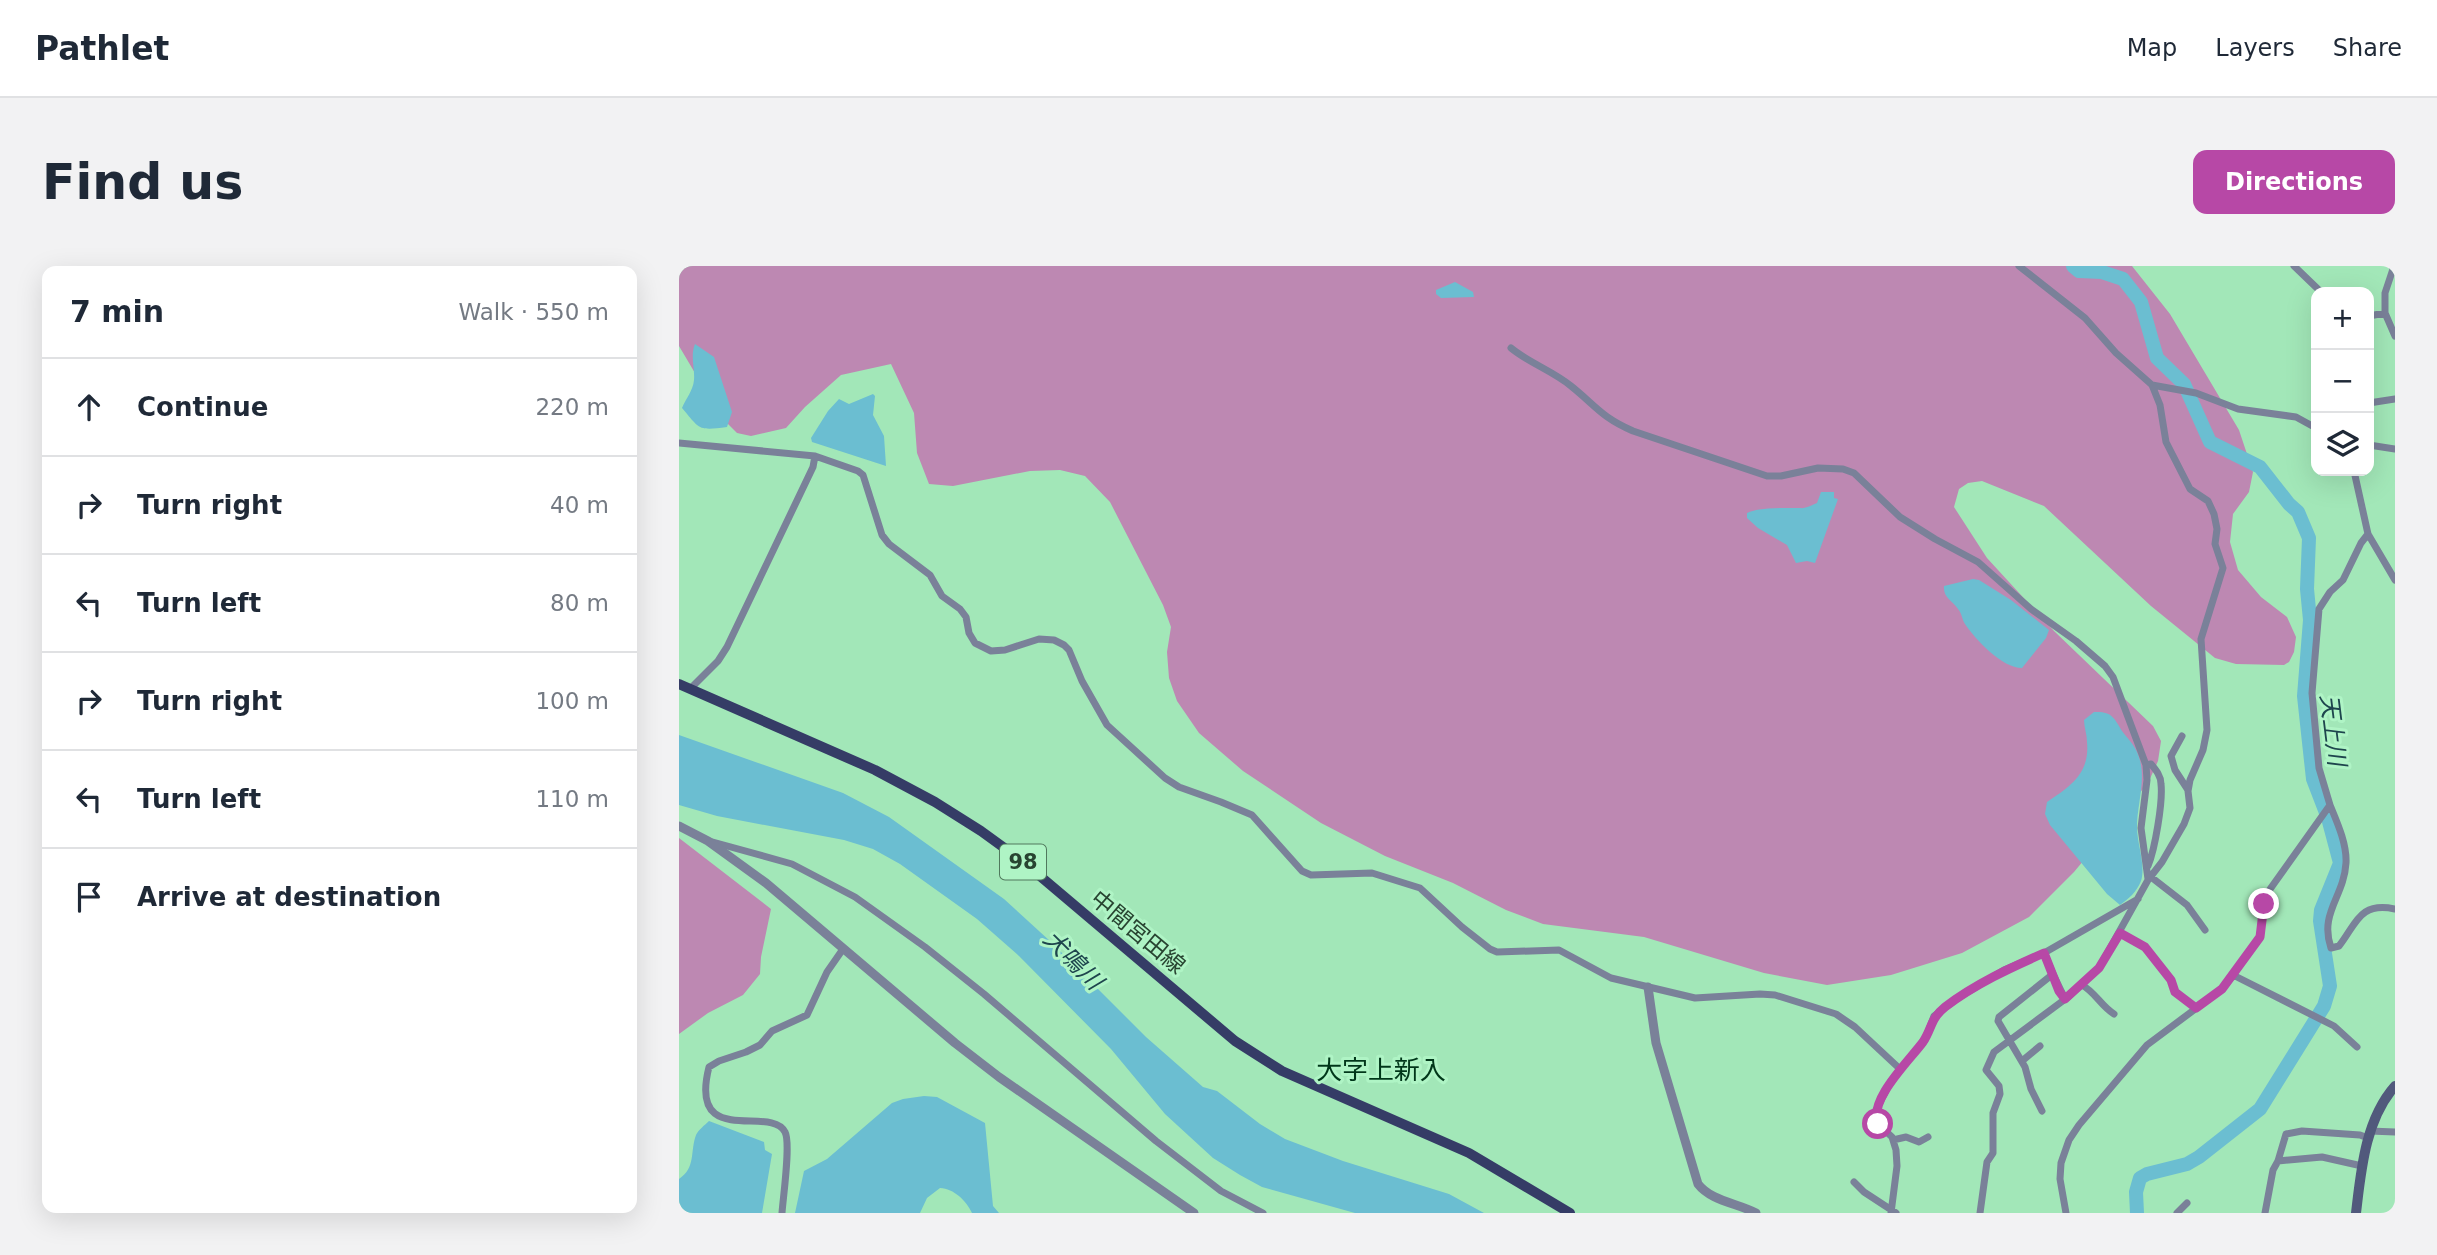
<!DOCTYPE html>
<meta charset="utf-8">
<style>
body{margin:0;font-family:"DejaVu Sans","Noto Sans JP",sans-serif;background:#f2f2f3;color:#1f2937}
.controls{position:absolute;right:21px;top:21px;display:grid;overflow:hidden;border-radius:14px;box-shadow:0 7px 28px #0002}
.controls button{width:63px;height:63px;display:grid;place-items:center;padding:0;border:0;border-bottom:2px solid #e0e1e3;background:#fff;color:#1f2937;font:35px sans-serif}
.stop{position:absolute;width:21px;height:21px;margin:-16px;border:5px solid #b748a6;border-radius:50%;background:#fff}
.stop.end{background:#b748a6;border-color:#fff;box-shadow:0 2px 7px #0008}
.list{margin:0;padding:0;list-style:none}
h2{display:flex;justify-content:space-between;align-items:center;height:91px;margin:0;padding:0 28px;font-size:30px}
h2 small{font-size:23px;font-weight:400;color:#747a83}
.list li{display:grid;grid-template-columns:46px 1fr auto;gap:21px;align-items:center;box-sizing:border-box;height:98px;padding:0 28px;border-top:2px solid #e0e1e3}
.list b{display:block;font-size:26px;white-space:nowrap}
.list em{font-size:23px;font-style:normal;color:#747a83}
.icon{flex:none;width:38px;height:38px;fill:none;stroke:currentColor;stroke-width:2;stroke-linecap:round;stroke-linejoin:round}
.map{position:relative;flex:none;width:1716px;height:947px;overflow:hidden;border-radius:14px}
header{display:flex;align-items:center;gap:42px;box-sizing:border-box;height:98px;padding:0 35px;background:#fff;border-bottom:2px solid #e0e1e3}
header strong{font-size:33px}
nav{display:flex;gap:38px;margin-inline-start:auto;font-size:24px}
.intro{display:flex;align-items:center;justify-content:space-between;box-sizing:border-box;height:168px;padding:0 42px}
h1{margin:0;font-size:49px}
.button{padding:18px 32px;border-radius:14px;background:#b748a6;color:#fff;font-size:24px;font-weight:700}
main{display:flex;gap:42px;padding:0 42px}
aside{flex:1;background:#fff;border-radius:14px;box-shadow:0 7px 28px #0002}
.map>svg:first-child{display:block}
.forest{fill:#bd88b2}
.water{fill:#6bbed1}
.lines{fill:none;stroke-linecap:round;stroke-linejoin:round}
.river{stroke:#6bbed1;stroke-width:14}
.minor{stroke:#7a8199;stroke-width:7}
.tertiary{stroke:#7a8199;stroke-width:9}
.secondary{stroke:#51597c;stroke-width:10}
.primary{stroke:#353c66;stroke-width:10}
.route{stroke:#b748a6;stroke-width:9}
.labels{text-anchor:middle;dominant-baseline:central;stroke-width:6;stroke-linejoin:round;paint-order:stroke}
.shield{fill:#aff4c5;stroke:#50795d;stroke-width:2}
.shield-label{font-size:21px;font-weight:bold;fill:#284431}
.street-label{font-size:23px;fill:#284431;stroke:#aff4c5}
.water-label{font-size:24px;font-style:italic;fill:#1e454d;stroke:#aff4c5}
.quarter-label{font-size:26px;fill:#003619;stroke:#aff4c5}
</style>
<header>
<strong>Pathlet</strong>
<nav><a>Map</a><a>Layers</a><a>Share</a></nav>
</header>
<div class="intro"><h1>Find us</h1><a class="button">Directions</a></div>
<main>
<aside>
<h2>7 min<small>Walk · 550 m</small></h2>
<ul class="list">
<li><svg class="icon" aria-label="ahead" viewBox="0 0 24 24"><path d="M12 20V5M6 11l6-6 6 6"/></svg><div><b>Continue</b></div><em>220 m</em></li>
<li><svg class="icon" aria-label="right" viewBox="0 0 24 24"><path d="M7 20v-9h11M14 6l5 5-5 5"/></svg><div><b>Turn right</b></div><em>40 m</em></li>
<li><svg class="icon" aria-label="left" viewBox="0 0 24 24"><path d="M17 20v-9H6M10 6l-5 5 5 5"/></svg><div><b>Turn left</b></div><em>80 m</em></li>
<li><svg class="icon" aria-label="right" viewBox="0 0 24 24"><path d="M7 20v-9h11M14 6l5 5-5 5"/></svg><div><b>Turn right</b></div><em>100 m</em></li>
<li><svg class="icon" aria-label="left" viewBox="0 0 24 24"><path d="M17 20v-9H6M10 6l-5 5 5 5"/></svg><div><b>Turn left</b></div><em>110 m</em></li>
<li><svg class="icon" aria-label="arrive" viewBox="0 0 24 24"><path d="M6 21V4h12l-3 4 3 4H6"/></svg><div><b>Arrive at destination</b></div></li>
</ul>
</aside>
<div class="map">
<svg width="1716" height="947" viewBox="0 0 1716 947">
<rect width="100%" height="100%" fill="#a2e7b8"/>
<path class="forest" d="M 0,0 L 1453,0 L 1491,48 L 1560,164 L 1574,206 L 1570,226 L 1554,248 L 1551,276 L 1559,304 L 1582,331 L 1608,351 L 1617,371 L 1615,386 L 1610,396 L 1605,399 L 1557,398 L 1536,392 L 1472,340 L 1365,240 L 1303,215 L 1289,217 L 1280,223 L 1275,241 L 1308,292 L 1375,365 L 1474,460 L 1482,475 L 1479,495 L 1469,517 L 1395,606 L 1350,651 L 1283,687 L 1212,709 L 1148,719 L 1085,707 L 965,671 L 864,658 L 827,644 L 774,617 L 706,590 L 642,557 L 564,505 L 520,467 L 498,435 L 490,412 L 488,386 L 492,361 L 484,339 L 431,236 L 406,210 L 381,204 L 351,205 L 274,220 L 250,218 L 238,187 L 235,147 L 212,98 L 162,109 L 126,141 L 107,162 L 72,170 L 58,167 L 42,151 L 0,80 Z
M 0,572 L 92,643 L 82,691 L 81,708 L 64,729 L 29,747 L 0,768 Z"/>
<path class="water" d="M 776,16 L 794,26 L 795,31 L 762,32 L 757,28 L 757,24 Z
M 16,78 L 35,91 L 53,146 L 48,161 C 18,165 21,163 3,142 C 7,132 14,125 15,114 C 16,102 11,90 16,78 Z
M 194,128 L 196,130 L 194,149 L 205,170 L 207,200 L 133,176 L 132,172 L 149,145 L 160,133 L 170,138 Z
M 1142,226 L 1155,226 L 1155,232 L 1159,233 L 1136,297 L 1128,295 L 1117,297 L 1108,279 L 1079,262 L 1068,252 L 1068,247 C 1080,241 1108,242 1121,242 C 1126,243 1133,239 1138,237 Z
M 1294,313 L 1300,314 L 1332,334 L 1370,364 L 1367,372 L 1343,402 C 1323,402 1297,374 1286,358 C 1283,354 1283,347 1279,343 C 1273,334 1264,332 1265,320 Z
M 1415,446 C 1432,445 1435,451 1443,465 C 1448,472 1454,477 1458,486 C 1469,510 1458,537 1458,561 C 1458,578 1467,599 1462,615 C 1457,627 1450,632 1441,639 L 1428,628 L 1371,559 L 1366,548 L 1368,536 C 1392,520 1411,507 1408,476 C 1408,468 1405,461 1405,454 Z
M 0,469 L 164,527 L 210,551 L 325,633 L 372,676 L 467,771 L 524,821 L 538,825 L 581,858 L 606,873 L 664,895 L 770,928 L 805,947 L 676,947 L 583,921 L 561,909 L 534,892 L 486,848 L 432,783 L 340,690 L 298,653 L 221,598 L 194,583 L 165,574 L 38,550 L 0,539 Z
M 245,830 L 258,831 L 306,857 L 314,940 L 320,947 L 293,947 C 287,934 275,923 261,922 L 248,932 L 241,947 L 116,947 L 125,905 L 148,893 L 213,837 L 224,833 Z
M 30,855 L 85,876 L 86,884 L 93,888 L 83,947 L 0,947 L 0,913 C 17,902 11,885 17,869 C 19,864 26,859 30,855 Z"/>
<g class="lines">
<path class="river" d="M 1394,0 L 1400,5 L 1423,6 L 1444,13 L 1462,36 L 1478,92 L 1505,118 L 1531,176 L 1581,201 L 1610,238 L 1619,246 L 1630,272 L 1628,323 L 1631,354 L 1625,430 L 1634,513 L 1649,552 L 1661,597 L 1642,644 L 1641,655 L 1651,720 L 1645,740 L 1581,843 L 1520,891 L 1508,898 L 1468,908 L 1461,912 L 1457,926 L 1458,947"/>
<path class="minor" d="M 1615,0 L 1642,26
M 1706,47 L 1716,70
M 1690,50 L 1706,47 L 1706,27 L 1715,0
M 832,82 C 850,97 874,105 892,120 C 917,140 922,151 954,165 L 1088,210 L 1102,210 L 1139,202 L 1164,203 L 1175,207 L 1221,251 L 1256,273 L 1299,296 L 1352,343 L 1397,375 L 1426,400 L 1434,411 L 1467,499 L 1468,514 L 1462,562 L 1469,613
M 1473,119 L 1517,127 L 1559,143 L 1617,151 L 1637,162
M 1690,137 L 1716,133
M 0,177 L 136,190 L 179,205 L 184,209 L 203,269 L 210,278 L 251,309 L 263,330 L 281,343 L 287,351 L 290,367 L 296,377 L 312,385 L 326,384 L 360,373 L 375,374 L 385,379 L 390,384 L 403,415 L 428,459 L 486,512 L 500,521 L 542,536 L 573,549 L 623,605 L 632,609 L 693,607 L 741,622 L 783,661 L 811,683 L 818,686 L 880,684 L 932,712 L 1016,732 L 1081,728 L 1096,729 L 1157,748 L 1176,761 L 1221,803
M 1690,179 L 1716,183
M 1675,205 L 1689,268 L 1716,314
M 11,423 L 39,395 L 48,381 L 134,201 L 136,190
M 1503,470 L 1492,490 L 1496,504 L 1509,524
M 1467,499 L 1472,498 C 1477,504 1482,510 1482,518 C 1484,536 1476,583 1469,600
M 1651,539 C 1658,556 1668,578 1667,597 C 1665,631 1640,647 1652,682 L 1660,680 C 1677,659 1680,635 1716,643
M 30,575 L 113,598 L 176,631 L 246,681 L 305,728 L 477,875 L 542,925 L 584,947
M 1472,611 L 1508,639 L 1526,664
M 1441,667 L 1466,681 L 1492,714 L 1496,726 L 1517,742
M 1365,687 L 1374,708
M 1554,709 L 1655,760 L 1678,781
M 1403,719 C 1416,726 1422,740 1435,748
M 1343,795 L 1361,780
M 1363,845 L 1352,823 L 1346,801 L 1319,755 L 1320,751 L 1374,708 L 1386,733
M 1691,865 L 1716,866
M 1214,874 L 1227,871 L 1240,876 L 1249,871
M 1599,895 L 1643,891 L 1683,900
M 1175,916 L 1185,926 L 1217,947
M 103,947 C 104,932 112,877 106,866 C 92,838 9,884 30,801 L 40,795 L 67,786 L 81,779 L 93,765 L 128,749 L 148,706 L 164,683
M 1212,947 L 1218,900 L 1217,884 L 1213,871 L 1199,858 L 1196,850 L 1197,844 L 1212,815 L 1246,774 L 1255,750 L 1279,732 L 1325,704 L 1365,687 L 1459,633
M 1301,947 L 1308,896 L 1314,887 L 1314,847 L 1321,828 L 1320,820 L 1307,804 L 1315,786 L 1389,731 L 1420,702 L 1469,614 L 1483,596 L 1505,558 L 1511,542 L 1509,525 L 1511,514 L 1524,484 L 1528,464 L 1522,373 L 1544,302 L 1536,278 L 1538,263 L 1535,248 L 1529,235 L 1511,223 L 1487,176 L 1481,139 L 1473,119 L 1437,87 L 1406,52 L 1340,0
M 1387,947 L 1381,913 L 1382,897 L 1390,874 L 1400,859 L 1468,779 L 1543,723 L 1554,709 L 1581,671 L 1585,638 L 1589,626 L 1651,539 L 1640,502 L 1633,427 L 1640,343 L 1651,326 L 1664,314 L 1682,277 L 1689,268
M 1498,947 L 1508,937
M 1586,947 L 1594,904 L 1599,895 L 1607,868 L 1623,865 L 1681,869 L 1689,872"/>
<path class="tertiary" d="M 0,560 L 29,575 L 87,617 L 276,777 L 320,811 L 515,947
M 969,721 L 977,777 L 1019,918 C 1032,935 1058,937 1077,947"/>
<path class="secondary" d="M 1677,947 C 1682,905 1686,854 1716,820"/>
<path class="primary" d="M 0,418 L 196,504 L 256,536 L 302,565 L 342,594 L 556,775 L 603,805 L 790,887 L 891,947"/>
</g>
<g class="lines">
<path class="route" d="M 1199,858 C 1189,834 1230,795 1244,776 C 1253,763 1251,753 1266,741 C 1296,718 1331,702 1365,687 L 1380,725 L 1386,733 L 1420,702 L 1441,667 L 1466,681 L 1492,714 L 1496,726 L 1517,742 L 1543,723 L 1581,671 L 1585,638"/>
</g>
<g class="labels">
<rect class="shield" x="321" y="578.5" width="46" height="35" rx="5"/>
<g class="shield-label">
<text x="344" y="596">98</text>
</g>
<g class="street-label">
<text transform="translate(459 666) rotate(40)">中間宮田線</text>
</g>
<g class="water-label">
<text transform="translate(1654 464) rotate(83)">天上川</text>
<text transform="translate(394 694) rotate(45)">犬鳴川</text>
</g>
<g class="quarter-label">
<text x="702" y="804">大字上新入</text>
</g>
</g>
</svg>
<div class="controls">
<button>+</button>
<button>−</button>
<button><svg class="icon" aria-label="layers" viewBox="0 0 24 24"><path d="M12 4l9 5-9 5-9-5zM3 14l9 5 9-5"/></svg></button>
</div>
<div class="stop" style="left:1199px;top:858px"></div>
<div class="stop end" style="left:1585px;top:638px"></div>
</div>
</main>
